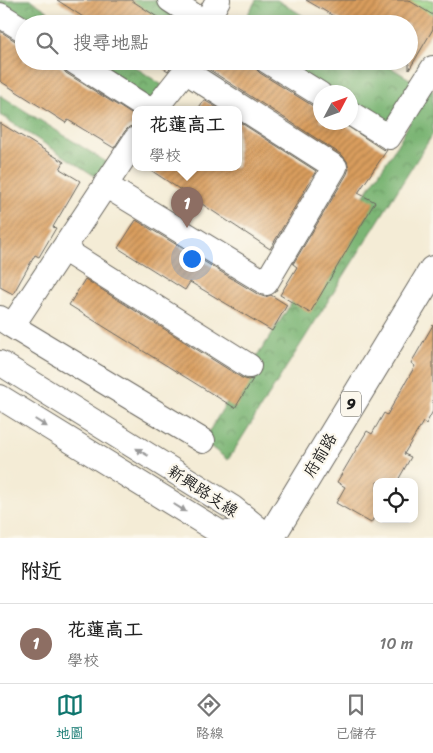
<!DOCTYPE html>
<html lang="zh-TW">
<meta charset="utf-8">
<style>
body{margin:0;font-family:Sriracha,"LXGW WenKai TC",sans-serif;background:#f6f6f6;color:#222}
.controls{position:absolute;right:15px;bottom:15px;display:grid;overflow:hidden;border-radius:10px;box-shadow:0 2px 8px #0003}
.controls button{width:45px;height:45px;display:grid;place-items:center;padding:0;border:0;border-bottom:1px solid #e0e0e0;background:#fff;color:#222;font:25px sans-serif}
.compass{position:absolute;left:313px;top:85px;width:45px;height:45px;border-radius:50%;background:#fff;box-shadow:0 2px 8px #0003;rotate:49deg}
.you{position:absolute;left:191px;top:258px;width:18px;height:18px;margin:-12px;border:4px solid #fff;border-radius:50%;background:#1a73e8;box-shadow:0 0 0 8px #1a73e833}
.badge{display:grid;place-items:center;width:32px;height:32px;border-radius:50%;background:#0f766e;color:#fff;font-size:16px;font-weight:700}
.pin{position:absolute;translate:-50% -41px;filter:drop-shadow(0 1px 2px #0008)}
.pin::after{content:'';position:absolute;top:26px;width:18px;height:15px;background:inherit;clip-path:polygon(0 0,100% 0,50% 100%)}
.popup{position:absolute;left:132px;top:106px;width:110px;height:65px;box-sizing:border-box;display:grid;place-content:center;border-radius:10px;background:#fff;filter:drop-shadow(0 1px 4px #0005);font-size:16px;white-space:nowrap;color:#767676}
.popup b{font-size:19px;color:#222}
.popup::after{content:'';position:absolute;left:50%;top:100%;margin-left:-10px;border:10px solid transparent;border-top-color:#fff}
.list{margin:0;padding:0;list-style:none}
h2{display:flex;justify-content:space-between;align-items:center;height:65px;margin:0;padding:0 20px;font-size:21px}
h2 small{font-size:16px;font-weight:400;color:#767676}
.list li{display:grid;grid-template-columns:32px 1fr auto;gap:15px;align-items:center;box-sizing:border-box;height:80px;padding:0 20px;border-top:1px solid #e0e0e0}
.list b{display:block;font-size:19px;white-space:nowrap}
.list p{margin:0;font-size:16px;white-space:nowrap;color:#767676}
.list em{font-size:16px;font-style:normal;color:#767676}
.icon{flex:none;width:28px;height:28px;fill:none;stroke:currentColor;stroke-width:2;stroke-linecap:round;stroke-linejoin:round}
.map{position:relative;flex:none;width:433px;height:538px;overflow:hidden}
.search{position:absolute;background:#fff;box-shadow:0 2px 8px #0003;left:15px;right:15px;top:15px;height:55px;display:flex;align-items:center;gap:12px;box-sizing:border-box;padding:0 18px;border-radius:28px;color:#767676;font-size:19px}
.sheet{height:145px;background:#fff}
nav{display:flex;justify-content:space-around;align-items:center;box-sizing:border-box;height:70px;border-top:1px solid #e0e0e0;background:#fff;font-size:14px;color:#767676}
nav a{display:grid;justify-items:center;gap:2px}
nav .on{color:#0f766e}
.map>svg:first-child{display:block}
.grass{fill:url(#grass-tufts);stroke:#5b7852}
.forest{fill:url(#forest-crowns);stroke:#4c6848}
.building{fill:url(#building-hatch)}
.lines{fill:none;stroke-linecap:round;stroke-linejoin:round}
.minor-casing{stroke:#68655d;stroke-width:26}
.primary-casing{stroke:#68655d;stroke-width:30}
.minor{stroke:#fff;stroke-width:24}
.primary{stroke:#fff;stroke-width:28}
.oneway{fill:#999}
.labels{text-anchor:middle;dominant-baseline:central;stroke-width:4.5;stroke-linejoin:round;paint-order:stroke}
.shield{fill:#fbf7ec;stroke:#5f5e5a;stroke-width:1}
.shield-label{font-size:15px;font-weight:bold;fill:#1c1c1c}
.street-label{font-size:16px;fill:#1c1c1c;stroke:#fbf7ec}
</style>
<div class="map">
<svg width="433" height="538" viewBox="0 0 433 538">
<defs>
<pattern id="grass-tufts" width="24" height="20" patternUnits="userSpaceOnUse" patternTransform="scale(1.25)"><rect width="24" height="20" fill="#9ad387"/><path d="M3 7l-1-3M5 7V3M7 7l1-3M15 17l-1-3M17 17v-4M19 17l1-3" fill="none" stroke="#84b574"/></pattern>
<pattern id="forest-crowns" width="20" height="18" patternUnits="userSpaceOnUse" patternTransform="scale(1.25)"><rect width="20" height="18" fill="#7bb574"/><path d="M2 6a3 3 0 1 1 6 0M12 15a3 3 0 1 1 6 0" fill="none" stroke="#64925e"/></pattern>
<pattern id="building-hatch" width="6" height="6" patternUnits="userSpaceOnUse" patternTransform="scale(1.25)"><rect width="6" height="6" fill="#d99d5d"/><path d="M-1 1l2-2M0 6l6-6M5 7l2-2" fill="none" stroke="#af7f4c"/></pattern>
</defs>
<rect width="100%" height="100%" fill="#fbf7ec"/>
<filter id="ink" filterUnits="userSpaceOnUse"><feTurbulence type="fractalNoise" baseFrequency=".02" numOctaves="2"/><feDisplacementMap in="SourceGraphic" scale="10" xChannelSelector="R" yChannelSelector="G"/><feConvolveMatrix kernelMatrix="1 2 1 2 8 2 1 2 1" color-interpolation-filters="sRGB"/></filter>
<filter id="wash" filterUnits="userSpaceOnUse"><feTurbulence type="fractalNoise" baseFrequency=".0096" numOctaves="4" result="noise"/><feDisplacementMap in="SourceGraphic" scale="20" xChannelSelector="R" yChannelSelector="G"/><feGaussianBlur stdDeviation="1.12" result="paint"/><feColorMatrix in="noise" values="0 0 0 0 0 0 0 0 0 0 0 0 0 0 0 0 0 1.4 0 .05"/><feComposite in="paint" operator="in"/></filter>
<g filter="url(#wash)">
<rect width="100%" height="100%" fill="#f4ecd6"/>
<path class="grass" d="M 392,0 L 433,0 L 433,24 Z"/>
<path class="forest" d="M 0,0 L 31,0 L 67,24 L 27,24 L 0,6 Z
M 115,0 L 170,0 L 205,24 L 152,24 Z
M 256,0 L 277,0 L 317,24 L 242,24 Z
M 86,61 L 126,61 L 162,85 L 151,103 Z
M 269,61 L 380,61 L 413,81 L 383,133 L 351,112 L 350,92 L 320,92 Z
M 430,87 L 433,90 L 433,134 L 228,460 L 203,441 L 249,366 L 256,358 L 355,205 L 361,200 L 393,152 Z
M 0,95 L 111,165 L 101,180 L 0,115 Z"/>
<g id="blocks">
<path class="building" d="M 57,0 L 131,0 L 168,24 L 94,24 Z
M 306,0 L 408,0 L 433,15 L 433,29 L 409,70 L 409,24 L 347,24 Z
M 0,31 L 17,42 L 24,44 L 24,61 L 52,61 L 61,67 L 66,73 L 136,117 L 136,125 L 129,127 L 125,131 L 114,148 L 68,120 L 66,123 L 0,81 Z
M 153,61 L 174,61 L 168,71 Z
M 202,61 L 253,61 L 255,68 L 260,73 L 313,106 L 320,108 L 320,122 L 341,122 L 382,149 L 387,150 L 358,193 L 375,202 L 310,313 L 280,295 L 297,267 L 293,264 L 347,174 L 349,168 L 347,161 L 342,155 L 202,65 Z
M 204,100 L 219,109 L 198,109 Z
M 238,121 L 316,171 L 270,249 L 146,167 L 238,167 Z
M 0,123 L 64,162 L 60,169 L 80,181 L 53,227 L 56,228 L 39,257 L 35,255 L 13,294 L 0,287 Z
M 136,220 L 259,295 L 265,297 L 271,295 L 287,305 L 272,331 L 190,282 L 185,290 L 118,248 Z
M 85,279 L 242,378 L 248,380 L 253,379 L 235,408 L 69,305 Z
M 433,325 L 433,411 L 426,424 L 423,422 L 404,454 L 411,457 L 397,482 L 377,482 L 377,512 L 371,523 L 336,503 L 345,487 L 337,482 L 367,431 L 372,434 L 384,413 L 387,415 L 415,366 L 411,363 Z"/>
</g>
</g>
<g filter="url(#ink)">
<use href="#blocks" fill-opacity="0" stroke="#68655d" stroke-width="1"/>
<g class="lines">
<defs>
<path id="minor" d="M 170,0 L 207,24
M 0,15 L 24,30
M 205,24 L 218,0
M 73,61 L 148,109
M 267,61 L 320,94
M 155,109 L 185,71 L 189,61
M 350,113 L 389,137 L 433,68
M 105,185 L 266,283 L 335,167 L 185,71
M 63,249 L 249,366
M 0,318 L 12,326 L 136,139
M 12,326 L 203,441
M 0,363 L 233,508 L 270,538
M 0,397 L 219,532 L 270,538"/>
<path id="primary" d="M 270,538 L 433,270"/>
</defs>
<use href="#minor" class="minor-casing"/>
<use href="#primary" class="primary-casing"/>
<use href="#minor" class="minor"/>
<use href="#primary" class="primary"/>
</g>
<defs><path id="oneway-solid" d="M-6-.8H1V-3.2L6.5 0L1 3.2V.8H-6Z" transform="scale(1.25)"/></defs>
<g class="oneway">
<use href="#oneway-solid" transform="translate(41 423) rotate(32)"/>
<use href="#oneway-solid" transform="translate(142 452) rotate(-148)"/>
<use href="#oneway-solid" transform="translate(180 508) rotate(32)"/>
</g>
</g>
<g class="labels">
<rect class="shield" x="341" y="391.5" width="20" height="25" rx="4"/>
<g class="shield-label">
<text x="351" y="404">9</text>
</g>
<g class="street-label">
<text transform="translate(320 455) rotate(-59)">府前路</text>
<text transform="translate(203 491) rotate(33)">新興路支線</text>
</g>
</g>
</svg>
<div class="controls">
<button><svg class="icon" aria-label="locate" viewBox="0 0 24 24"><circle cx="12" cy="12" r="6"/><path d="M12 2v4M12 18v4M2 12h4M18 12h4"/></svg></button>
</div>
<svg class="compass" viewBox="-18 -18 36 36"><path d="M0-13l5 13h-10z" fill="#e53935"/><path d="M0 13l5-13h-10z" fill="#767676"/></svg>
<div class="you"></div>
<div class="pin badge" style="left:187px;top:228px;background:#8d6e63">1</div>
<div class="popup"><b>花蓮高工</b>學校</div>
<div class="search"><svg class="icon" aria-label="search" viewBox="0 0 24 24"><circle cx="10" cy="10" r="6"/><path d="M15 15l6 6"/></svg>搜尋地點</div>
</div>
<section class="sheet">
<h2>附近<small></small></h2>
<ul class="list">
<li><span class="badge" style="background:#8d6e63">1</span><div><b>花蓮高工</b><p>學校</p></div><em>10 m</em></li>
</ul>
</section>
<nav>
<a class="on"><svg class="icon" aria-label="map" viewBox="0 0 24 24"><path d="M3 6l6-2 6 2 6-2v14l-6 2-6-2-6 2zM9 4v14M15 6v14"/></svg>地圖</a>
<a><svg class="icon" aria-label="directions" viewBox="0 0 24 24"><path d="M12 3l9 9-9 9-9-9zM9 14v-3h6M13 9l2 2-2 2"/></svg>路線</a>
<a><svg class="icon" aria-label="saved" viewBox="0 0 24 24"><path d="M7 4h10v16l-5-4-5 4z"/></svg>已儲存</a>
</nav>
